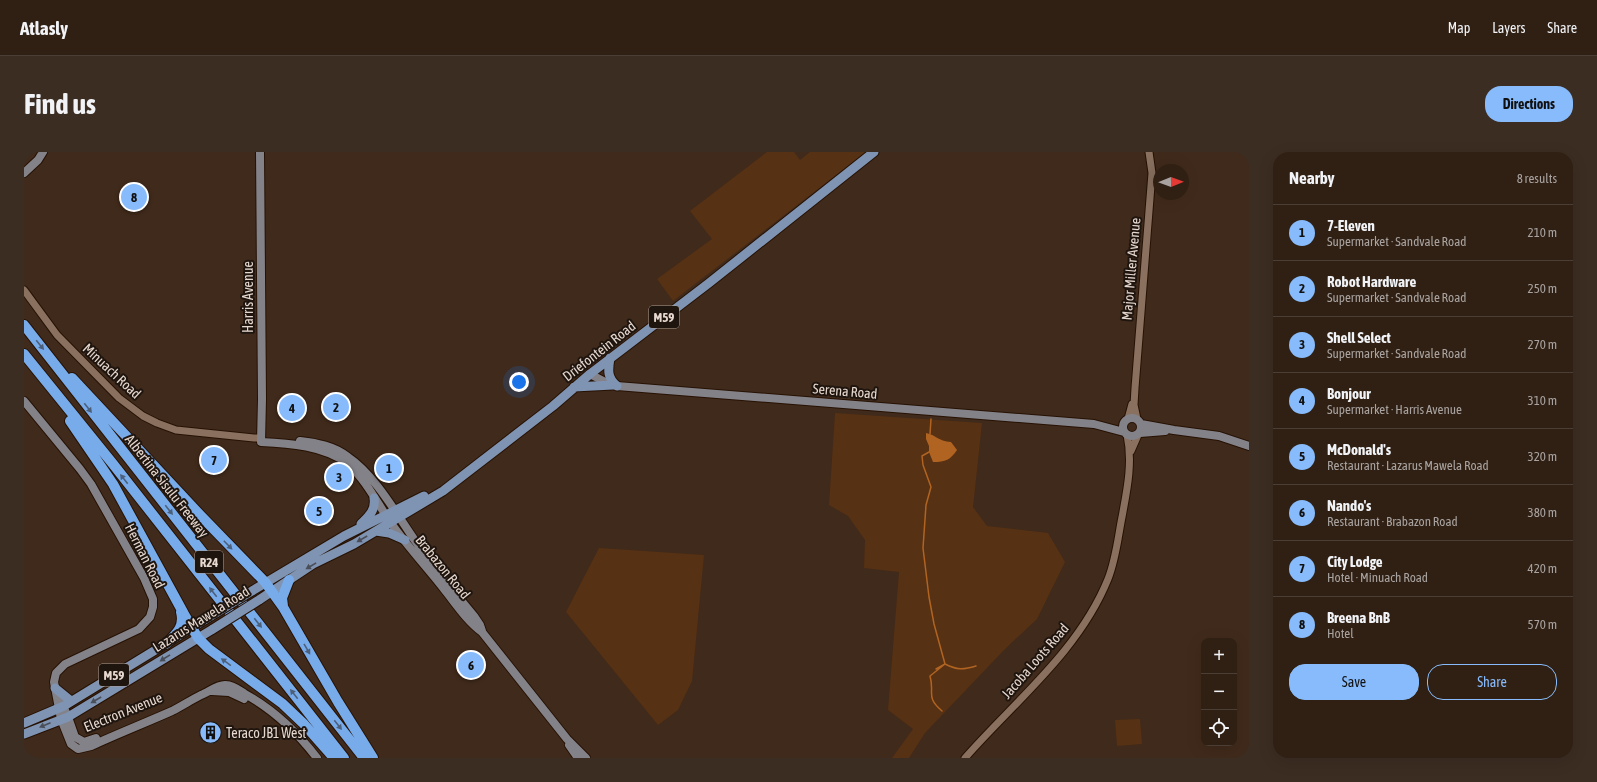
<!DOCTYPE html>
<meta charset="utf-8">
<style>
body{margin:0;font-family:"Asap Condensed",sans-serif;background:#3c2d22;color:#f1f3f6}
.controls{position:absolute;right:12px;bottom:12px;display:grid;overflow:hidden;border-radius:8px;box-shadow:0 4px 16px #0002}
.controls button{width:36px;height:36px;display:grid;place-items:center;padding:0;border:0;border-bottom:1px solid #4b3e34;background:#302014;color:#f1f3f6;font:20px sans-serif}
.compass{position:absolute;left:1129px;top:12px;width:36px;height:36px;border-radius:50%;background:#302014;box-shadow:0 4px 16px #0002;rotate:89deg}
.you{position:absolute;left:495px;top:230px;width:14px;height:14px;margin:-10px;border:3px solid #fff;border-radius:50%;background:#1a73e8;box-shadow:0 0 0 6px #1a73e833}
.badge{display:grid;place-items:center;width:26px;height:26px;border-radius:50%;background:#87bbfb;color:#111;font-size:13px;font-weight:700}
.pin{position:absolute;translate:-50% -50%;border:2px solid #fff;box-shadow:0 1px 4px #0006}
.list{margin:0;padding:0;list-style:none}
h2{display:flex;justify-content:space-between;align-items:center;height:52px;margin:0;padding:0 16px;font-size:17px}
h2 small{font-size:13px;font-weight:400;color:#a8a3a0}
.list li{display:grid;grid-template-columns:26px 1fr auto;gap:12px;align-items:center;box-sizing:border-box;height:56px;padding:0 16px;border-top:1px solid #4b3e34}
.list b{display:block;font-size:15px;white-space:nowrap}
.list p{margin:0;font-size:13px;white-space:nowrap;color:#a8a3a0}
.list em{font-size:13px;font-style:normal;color:#a8a3a0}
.actions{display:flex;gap:8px;padding:12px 16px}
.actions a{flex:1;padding:9px 0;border:1px solid #87bbfb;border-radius:16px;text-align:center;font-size:14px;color:#87bbfb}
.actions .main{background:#87bbfb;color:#111}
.icon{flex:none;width:22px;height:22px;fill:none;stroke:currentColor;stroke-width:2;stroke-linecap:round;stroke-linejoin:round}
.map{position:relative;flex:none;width:1225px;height:606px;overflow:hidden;border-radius:16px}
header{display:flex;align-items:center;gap:24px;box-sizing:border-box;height:56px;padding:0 20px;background:#302014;border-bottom:1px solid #4b3e34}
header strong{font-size:19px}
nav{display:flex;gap:22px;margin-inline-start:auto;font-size:14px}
.intro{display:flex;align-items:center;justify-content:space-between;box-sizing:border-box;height:96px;padding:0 24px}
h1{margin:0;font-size:28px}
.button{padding:10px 18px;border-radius:16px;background:#87bbfb;color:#111;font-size:14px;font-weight:700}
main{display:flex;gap:24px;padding:0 24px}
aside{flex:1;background:#302014;border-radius:16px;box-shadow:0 4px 16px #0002}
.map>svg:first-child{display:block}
.green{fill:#563113}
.water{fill:#b16422}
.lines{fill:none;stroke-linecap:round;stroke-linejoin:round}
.stream{stroke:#b16422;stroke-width:1.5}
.tertiary-casing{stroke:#261204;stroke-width:9}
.secondary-casing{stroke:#261204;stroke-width:10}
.primary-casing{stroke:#261204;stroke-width:11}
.motorway-casing{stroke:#261204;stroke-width:12}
.tertiary{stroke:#89705f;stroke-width:7}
.secondary{stroke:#848289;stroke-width:8}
.primary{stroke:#7f93b2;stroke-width:9}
.motorway{stroke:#78abea;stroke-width:10}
.primary-bridge-casing{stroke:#261204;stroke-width:11;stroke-linecap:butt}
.primary-bridge{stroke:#7f93b2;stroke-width:9}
.oneway{fill:#4c607c}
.oneway2{fill:#4a4e58}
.labels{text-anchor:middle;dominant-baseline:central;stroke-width:4;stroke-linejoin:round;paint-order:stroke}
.shield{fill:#1f150f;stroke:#aa9e95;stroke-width:1}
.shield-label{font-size:13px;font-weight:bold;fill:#e6d8cf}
.street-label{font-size:14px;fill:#e6d8cf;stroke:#1f150f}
.poi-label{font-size:14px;fill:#e6d8cf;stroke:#1f150f;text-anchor:start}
</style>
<header>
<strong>Atlasly</strong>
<nav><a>Map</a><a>Layers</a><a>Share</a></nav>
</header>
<div class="intro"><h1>Find us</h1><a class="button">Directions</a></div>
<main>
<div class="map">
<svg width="1225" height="606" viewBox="0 0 1225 606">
<rect width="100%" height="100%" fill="#402a1b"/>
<path class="green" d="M 743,0 L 770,0 L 776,8 L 786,0 L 842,0 L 649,149 L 633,127 L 688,87 L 666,59 Z
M 811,261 L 958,271 L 949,355 L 963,374 L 1024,381 L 1041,410 L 1013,467 L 981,497 L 901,581 L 885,606 L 868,606 L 889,577 L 864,558 L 875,420 L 840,416 L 841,388 L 824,364 L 805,353 Z
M 575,396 L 680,403 L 668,529 L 654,558 L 634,573 L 542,460 Z
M 1116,567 L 1118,592 L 1093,594 L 1091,568 Z"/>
<path class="water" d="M 902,281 C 912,283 914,289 927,290 L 933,298 C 926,308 922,310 909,310 L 905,300 L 905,294 L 902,287 Z"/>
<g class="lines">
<path class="stream" d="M 906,282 L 907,267
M 905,300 L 898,304 L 899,313 L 907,335 L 902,353 L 899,396 L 905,445 L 910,472 L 921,512 C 933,518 939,518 952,514
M 912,517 L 921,512 L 906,524 C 911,542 901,544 918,559"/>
<defs>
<path id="tertiary" d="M 0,138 L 33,183 L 95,246 L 119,264 L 133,271 L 152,278 L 230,286 L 237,286
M 1104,267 L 1108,252
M 1113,267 L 1110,253 L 1111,236 L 1128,21 L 1125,0
M 1107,299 L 1114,283
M 941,606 C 991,549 1055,499 1084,427 C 1092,407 1094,385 1098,365 C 1103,338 1109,310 1103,283"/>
<path id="secondary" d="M 236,0 L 238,247 L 237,290 C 264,291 302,294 324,312 C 342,328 353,351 367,371 C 383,394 403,415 420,437 C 432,452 443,469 458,480 L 543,587 L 562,606
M 0,21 L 14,8 L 19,0
M 566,222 L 583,231 L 593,234 L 1070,272 L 1100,280
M 0,249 L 56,317 L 67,332 L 120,426 L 129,447 L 129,455 L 126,465 L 115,477 L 41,512 L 32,521 L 30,530 L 37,567 L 47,592 L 54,597 L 67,594 C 93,582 121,571 148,559 C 158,554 167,548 177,543 C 185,540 194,532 202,533 C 209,533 215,538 221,542 C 250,558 273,580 293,606
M1099 275a9 9 0 1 1 18 0a9 9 0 1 1-18 0Z
M 1117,272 L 1150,278 L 1195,284 L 1225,294
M 1116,281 L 1141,279
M 276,289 C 293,291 310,294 324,305 C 351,323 373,363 392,390 C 410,416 430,440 450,464 L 456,473 L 458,479
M 188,539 L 205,540 L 220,547
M 37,549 L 44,565 L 51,585 L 60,590 L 72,586
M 545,593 L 554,606"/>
<path id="primary" d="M 586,206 C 584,218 583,226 593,234
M 550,235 L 589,233
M 337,372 C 345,364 352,358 350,346
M 352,379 L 365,381 L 381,388
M 228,439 L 320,384 L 400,344
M 235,448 L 289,412 L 330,392 L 419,339 L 529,254 L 566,222 L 685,131 L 850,0
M 31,536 L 47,549
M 0,571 L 40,554 L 182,467
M 0,582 L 44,565 L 189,477"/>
<path id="motorway" d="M 0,173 L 340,606
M 0,202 L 89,312 L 320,606
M 48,226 L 177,364 L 241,430 L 259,455 L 314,550 L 349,606
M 46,269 L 89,332 L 160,462 L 174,486 L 185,497 L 259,552 L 279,571 L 310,606
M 259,454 L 258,446 L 265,428
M 142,492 C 152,482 161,475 157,460"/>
</defs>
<use href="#tertiary" class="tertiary-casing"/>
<use href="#secondary" class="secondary-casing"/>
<use href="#primary" class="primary-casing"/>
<use href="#motorway" class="motorway-casing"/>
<use href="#tertiary" class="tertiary"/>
<use href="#secondary" class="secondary"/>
<use href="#primary" class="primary"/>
<use href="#motorway" class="motorway"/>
<defs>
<path id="primary-bridge" d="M 182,467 L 228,439
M 189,477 L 235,448"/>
</defs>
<use href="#primary-bridge" class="primary-bridge-casing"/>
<use href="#primary-bridge" class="primary-bridge"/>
</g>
<defs><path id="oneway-solid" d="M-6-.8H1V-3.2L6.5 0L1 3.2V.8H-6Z"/></defs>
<g class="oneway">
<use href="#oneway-solid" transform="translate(16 193) rotate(51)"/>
<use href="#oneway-solid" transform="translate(64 256) rotate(52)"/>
<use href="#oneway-solid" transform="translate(100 327) rotate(-128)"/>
<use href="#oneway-solid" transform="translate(145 358) rotate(52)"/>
<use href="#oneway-solid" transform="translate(204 393) rotate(46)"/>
<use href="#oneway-solid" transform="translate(189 440) rotate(-128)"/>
<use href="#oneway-solid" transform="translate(234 471) rotate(52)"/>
<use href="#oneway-solid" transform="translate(283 497) rotate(60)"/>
<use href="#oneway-solid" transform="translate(202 510) rotate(-144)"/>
<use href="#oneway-solid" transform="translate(270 542) rotate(-128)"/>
<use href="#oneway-solid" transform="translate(314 573) rotate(52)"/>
</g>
<g class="oneway2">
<use href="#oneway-solid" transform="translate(338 387) rotate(150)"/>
<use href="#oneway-solid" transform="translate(287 414) rotate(149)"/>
<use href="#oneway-solid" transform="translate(141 506) rotate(148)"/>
<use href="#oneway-solid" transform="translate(72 548) rotate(150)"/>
<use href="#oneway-solid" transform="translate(21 573) rotate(157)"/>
</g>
<defs>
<symbol id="building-disc" viewBox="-11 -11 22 22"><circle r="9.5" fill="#87bbfb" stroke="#1f150f"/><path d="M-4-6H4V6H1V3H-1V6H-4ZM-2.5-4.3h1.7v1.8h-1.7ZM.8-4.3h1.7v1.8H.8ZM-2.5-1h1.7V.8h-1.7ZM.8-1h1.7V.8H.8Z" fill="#111"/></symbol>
</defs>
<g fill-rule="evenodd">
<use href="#building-disc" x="174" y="568" width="25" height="25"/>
</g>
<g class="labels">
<g class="shield">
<rect x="625" y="154" width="30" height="22" rx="3"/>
<rect x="171" y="399" width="28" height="22" rx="3"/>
<rect x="75" y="512" width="30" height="22" rx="3"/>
</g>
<g class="shield-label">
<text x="640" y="165">M59</text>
<text x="185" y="410">R24</text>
<text x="90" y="523">M59</text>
</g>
<g class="street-label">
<text transform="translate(1107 117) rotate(-85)">Major Miller Avenue</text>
<text transform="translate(224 145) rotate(-90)">Harris Avenue</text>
<text transform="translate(575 199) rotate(-38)">Driefontein Road</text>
<text transform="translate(88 219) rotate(43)">Minuach Road</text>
<text transform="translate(821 239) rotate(5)">Serena Road</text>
<text transform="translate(143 334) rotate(52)">Albertina Sisulu Freeway</text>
<text transform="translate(121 404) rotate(63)">Herman Road</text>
<text transform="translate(419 415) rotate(51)">Brabazon Road</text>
<text transform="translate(177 467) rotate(-32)">Lazarus Mawela Road</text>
<text transform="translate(1011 509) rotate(-49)">Jacoba Loots Road</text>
<text transform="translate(99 560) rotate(-22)">Electron Avenue</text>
</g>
<g class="poi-label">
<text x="202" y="581">Teraco JB1 West</text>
</g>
</g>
</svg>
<div class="controls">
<button>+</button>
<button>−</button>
<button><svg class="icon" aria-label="locate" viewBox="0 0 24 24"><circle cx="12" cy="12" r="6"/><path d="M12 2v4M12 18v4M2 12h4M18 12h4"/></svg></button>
</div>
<svg class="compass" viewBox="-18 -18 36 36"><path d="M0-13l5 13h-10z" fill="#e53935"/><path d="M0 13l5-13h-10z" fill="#a8a3a0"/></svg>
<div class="you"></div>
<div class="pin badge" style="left:365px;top:316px">1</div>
<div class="pin badge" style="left:312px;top:255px">2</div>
<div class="pin badge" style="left:315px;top:325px">3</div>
<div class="pin badge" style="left:268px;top:256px">4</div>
<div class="pin badge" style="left:295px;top:359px">5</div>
<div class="pin badge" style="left:447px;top:513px">6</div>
<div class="pin badge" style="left:190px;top:308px">7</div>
<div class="pin badge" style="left:110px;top:45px">8</div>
</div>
<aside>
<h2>Nearby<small>8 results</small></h2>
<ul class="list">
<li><span class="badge">1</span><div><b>7-Eleven</b><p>Supermarket · Sandvale Road</p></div><em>210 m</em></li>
<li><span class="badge">2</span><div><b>Robot Hardware</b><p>Supermarket · Sandvale Road</p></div><em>250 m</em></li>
<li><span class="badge">3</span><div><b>Shell Select</b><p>Supermarket · Sandvale Road</p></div><em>270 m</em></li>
<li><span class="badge">4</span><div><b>Bonjour</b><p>Supermarket · Harris Avenue</p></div><em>310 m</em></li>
<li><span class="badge">5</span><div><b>McDonald's</b><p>Restaurant · Lazarus Mawela Road</p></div><em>320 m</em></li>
<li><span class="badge">6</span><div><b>Nando's</b><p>Restaurant · Brabazon Road</p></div><em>380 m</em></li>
<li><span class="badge">7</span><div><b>City Lodge</b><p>Hotel · Minuach Road</p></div><em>420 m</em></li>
<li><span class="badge">8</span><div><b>Breena BnB</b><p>Hotel</p></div><em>570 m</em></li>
</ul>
<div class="actions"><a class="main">Save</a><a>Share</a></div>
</aside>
</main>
